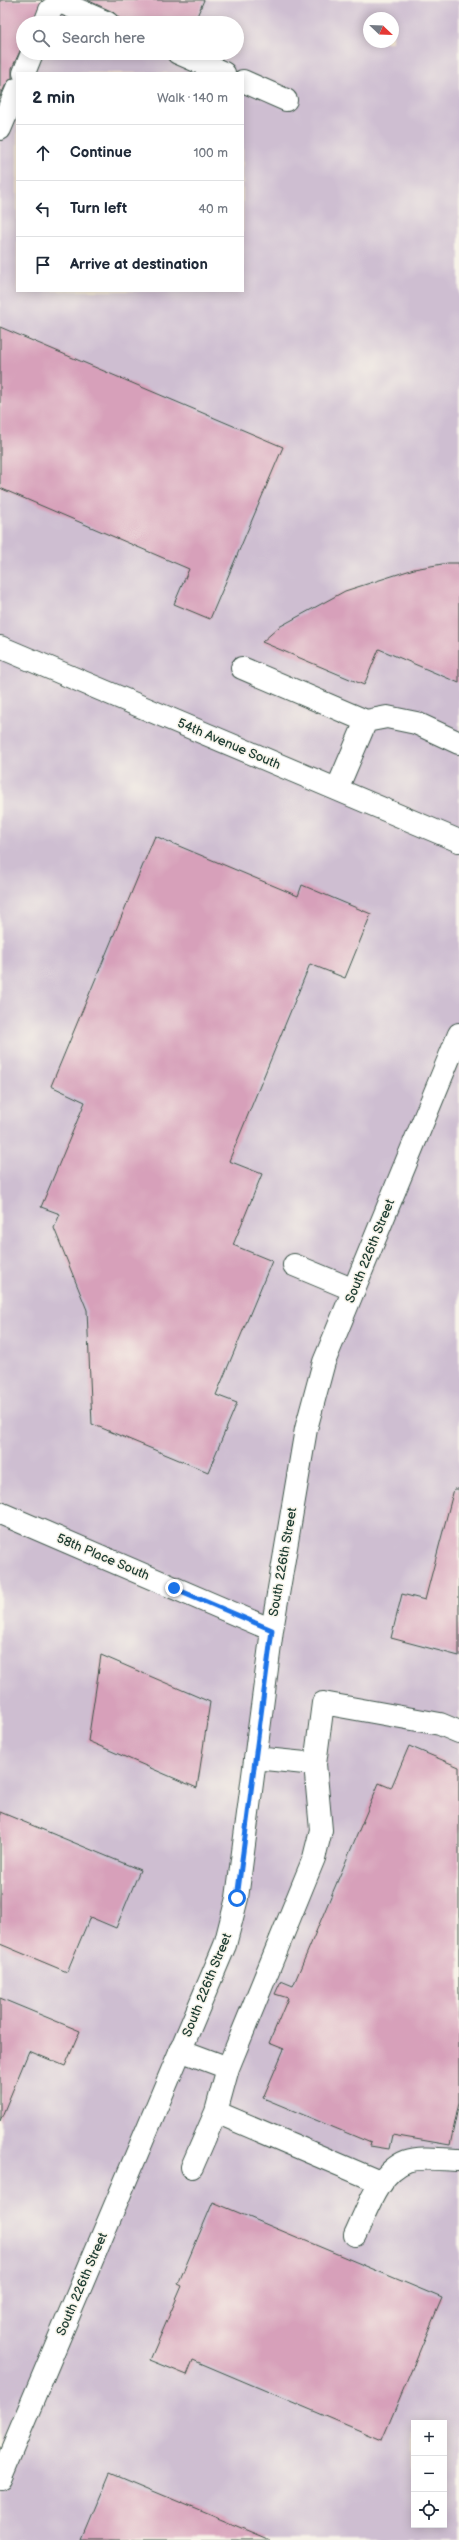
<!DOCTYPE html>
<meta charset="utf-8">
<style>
body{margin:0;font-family:"Balsamiq Sans",sans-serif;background:#f6f6f7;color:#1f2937}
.controls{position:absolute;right:12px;bottom:12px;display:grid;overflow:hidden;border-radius:0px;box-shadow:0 2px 10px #0003}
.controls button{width:36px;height:36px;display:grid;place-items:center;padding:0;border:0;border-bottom:1px solid #e0e1e3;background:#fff;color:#1f2937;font:20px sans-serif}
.compass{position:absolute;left:363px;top:12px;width:36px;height:36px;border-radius:50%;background:#fff;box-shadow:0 2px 10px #0003;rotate:113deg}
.stop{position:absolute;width:12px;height:12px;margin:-9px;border:3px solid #1a73e8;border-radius:50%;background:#fff}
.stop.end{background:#1a73e8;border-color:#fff;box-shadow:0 1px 4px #0008}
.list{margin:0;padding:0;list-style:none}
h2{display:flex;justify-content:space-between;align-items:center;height:52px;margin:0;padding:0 16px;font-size:17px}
h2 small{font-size:13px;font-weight:400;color:#747a83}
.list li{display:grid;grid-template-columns:26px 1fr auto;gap:12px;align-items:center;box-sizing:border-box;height:56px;padding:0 16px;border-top:1px solid #e0e1e3}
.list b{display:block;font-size:15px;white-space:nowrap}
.list em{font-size:13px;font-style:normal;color:#747a83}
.icon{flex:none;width:22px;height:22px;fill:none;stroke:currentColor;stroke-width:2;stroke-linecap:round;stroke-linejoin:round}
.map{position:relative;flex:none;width:459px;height:2540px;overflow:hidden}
.search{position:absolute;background:#fff;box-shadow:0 2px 10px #0003;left:16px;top:16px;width:228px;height:44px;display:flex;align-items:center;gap:10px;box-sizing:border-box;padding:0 14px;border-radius:22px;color:#747a83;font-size:15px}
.panel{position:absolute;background:#fff;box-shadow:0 2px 10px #0003;left:16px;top:72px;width:228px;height:220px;border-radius:0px}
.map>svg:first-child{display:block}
.industrial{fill:#cebed1;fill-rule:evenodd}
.building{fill:#d7a0ba}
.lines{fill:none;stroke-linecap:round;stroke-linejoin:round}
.minor-casing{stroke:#3f564b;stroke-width:24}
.minor{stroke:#fff;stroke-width:22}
.route{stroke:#1a73e8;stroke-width:5}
.labels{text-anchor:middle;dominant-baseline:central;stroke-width:3;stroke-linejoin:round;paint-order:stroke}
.street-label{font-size:13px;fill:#1f3d34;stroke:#f7f3e8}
</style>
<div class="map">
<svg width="459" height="2540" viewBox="0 0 459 2540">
<rect width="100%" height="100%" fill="#f7f3e8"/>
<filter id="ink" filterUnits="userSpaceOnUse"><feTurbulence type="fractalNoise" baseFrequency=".025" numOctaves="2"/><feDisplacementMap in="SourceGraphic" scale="8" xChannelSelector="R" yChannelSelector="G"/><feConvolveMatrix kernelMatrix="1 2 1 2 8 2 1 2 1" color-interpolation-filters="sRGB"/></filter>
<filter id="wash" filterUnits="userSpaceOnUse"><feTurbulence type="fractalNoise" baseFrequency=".012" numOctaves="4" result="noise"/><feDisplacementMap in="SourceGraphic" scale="16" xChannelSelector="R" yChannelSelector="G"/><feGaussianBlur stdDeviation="0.9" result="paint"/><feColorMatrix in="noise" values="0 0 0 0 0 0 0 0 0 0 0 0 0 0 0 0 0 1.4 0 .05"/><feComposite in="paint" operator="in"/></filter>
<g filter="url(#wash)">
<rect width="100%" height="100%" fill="#f4e5cf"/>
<path class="industrial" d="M 0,0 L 459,0 L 459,2540 L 0,2540 ZM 369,18 L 393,18 L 393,42 L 369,42 ZM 23,23 L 237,23 L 237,53 L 23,53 ZM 17,73 L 243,73 L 243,291 L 17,291 ZM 414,2423 L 444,2423 L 444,2525 L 414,2525 Z"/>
<g id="blocks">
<path class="building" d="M 0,0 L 42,0 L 33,23 L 23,23 L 23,45 L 12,68 L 12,78 L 6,84 L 0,97 Z
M 87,0 L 204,0 L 194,23 L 130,23 L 119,18 L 113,12 Z
M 0,327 L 283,447 L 210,619 L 174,604 L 189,569 L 0,488 Z
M 448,563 L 459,563 L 459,683 L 379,649 L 364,685 L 262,642 L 279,627 L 345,591 L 414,569 Z
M 155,836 L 298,896 L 302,885 L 371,914 L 345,978 L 310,964 L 229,1161 L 262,1174 L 233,1245 L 272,1261 L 216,1395 L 237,1403 L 208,1472 L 92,1424 L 87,1310 L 54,1228 L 60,1214 L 41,1207 L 85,1102 L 51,1086 Z
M 454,1489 L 459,1489 L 459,1656 L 391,1638 L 402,1594 L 425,1600 Z
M 101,1655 L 210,1702 L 197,1788 L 88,1741 Z
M 409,1746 L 459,1767 L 459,2103 L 450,2145 L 392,2135 L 389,2149 L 370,2146 L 371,2143 L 263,2098 L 284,2049 L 269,2043 L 288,1998 L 275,1994 L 281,1981 L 293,1986 L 379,1783 L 391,1788 Z
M 0,1812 L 140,1870 L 116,1928 L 90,1917 L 67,1972 L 0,1944 Z
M 0,1998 L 80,2031 L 65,2066 L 29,2051 L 0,2121 Z
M 213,2202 L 442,2298 L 382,2440 L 193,2360 L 187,2375 L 150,2360 L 182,2286 L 178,2284 Z
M 110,2473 L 270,2540 L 82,2540 Z"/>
</g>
</g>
<g filter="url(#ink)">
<use href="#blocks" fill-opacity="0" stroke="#3f564b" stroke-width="1"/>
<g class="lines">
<defs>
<path id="minor" d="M 45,23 L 50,10 L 60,2 L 108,23
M 178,53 L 224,73
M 24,73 L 32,53
M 243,81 L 286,100
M 0,129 L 17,89
M 0,647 L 459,841
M 242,668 L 366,721 L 387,717 L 416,723 L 459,743
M 337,789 L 366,721
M 294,1265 L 354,1290
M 0,1513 L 272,1630
M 255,1758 L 315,1764 L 323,1703 L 440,1724 L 459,1732
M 180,2050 L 228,2068 L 314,1858 L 321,1830 L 315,1764
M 216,2112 L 228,2068
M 192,2167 L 216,2112 L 382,2183
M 355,2235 C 367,2210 378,2172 407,2161 C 421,2156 444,2160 459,2160
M 0,2478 L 225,1945 L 237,1898 L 272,1630 L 306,1429 L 324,1362 L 459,1034"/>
</defs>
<use href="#minor" class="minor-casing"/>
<use href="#minor" class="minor"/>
</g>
</g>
<g class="lines" filter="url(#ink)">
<path class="route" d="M 174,1588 L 272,1630 L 237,1898"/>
</g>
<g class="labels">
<g class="street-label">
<text transform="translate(229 744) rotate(23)">54th Avenue South</text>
<text transform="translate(370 1251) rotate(-68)">South 226th Street</text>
<text transform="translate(103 1557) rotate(23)">58th Place South</text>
<text transform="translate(283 1562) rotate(-80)">South 226th Street</text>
<text transform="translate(207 1985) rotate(-68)">South 226th Street</text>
<text transform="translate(82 2284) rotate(-67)">South 226th Street</text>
</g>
</g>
</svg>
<div class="controls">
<button>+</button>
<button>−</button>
<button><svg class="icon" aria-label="locate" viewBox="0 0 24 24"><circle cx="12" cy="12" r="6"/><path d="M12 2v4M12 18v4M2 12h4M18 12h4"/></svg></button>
</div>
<svg class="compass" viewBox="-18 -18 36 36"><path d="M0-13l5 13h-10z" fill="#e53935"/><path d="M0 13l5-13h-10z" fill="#747a83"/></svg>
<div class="stop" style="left:237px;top:1898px"></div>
<div class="stop end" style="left:174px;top:1588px"></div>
<div class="search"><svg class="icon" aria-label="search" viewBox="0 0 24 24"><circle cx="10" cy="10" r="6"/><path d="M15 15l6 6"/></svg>Search here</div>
<section class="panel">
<h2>2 min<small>Walk · 140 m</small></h2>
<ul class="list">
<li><svg class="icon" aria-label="ahead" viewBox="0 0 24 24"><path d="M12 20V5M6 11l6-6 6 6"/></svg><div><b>Continue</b></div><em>100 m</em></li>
<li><svg class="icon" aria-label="left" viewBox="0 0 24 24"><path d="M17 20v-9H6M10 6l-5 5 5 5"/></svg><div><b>Turn left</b></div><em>40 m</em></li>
<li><svg class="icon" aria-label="arrive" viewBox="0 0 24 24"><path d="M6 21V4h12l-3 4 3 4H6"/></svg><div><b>Arrive at destination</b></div></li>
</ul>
</section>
</div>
